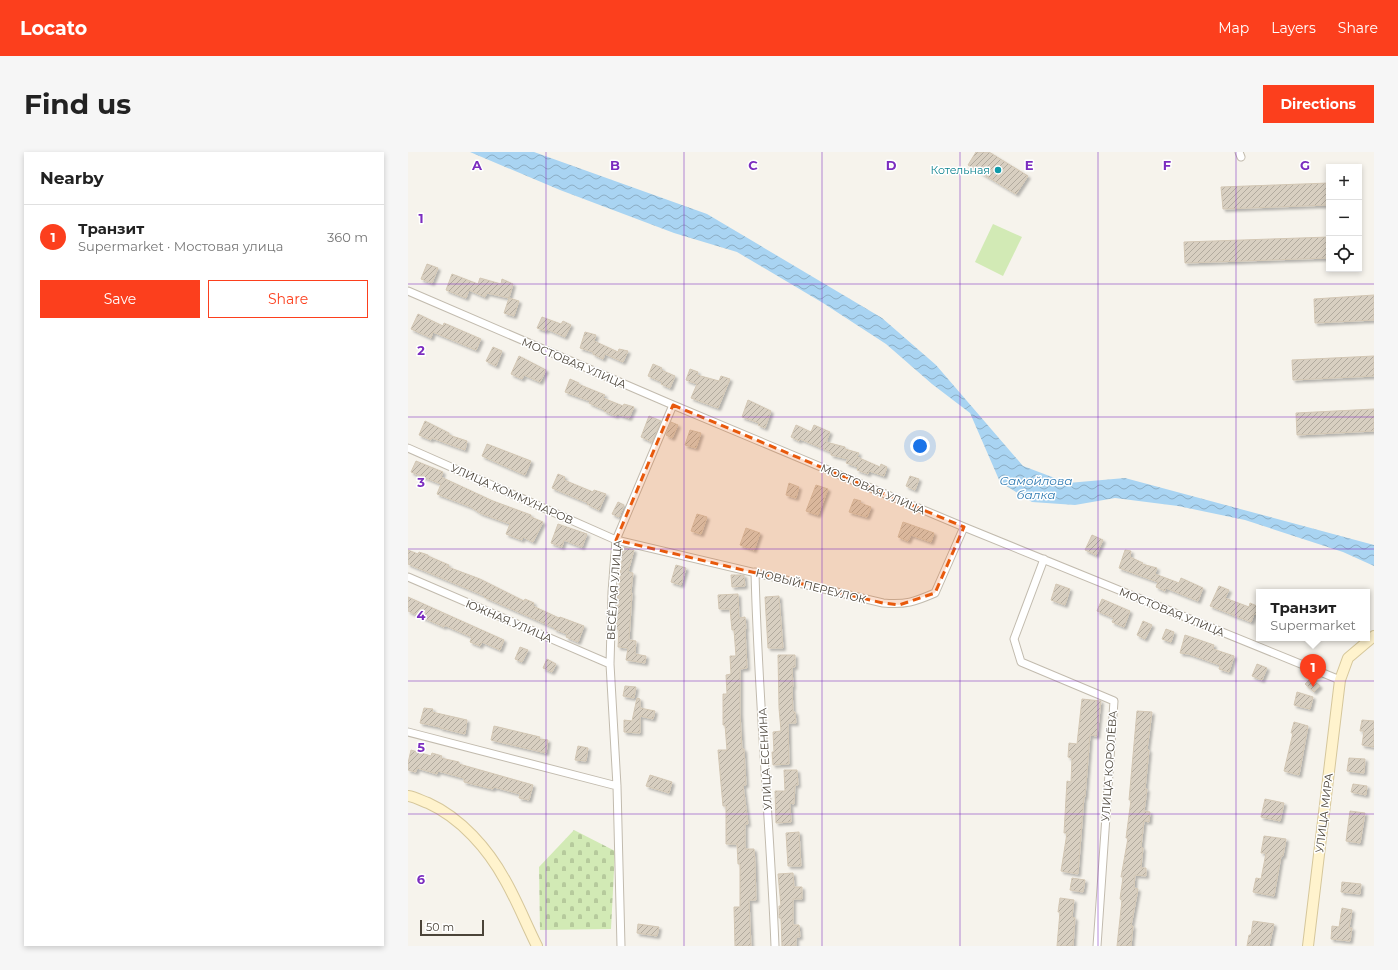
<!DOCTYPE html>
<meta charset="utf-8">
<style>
body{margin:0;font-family:Montserrat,sans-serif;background:#f6f6f6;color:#222}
.controls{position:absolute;right:12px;top:12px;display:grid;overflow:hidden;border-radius:0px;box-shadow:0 2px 6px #0003}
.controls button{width:36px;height:36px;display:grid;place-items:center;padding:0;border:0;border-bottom:1px solid #e0e0e0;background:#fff;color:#222;font:20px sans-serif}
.scale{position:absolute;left:12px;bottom:10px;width:64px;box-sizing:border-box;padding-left:4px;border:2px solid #4b4439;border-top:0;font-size:11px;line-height:14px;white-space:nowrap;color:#4b4439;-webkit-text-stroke:3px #fff;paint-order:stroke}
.you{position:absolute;left:512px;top:294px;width:14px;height:14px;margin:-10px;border:3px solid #fff;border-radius:50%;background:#1a73e8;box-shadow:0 0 0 6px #1a73e833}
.badge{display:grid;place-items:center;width:26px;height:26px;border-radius:50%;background:#fc3f1d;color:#fff;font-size:13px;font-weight:700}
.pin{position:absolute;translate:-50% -33px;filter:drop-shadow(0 1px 2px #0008)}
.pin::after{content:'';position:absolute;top:21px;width:14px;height:12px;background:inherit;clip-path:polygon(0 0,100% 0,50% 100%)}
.popup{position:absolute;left:848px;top:437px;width:114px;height:52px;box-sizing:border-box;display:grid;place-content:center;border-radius:0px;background:#fff;filter:drop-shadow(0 1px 3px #0005);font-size:13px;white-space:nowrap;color:#767676}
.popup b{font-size:15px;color:#222}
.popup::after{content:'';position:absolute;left:50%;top:100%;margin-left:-8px;border:8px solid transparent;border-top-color:#fff}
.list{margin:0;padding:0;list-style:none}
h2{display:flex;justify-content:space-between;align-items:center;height:52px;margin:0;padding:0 16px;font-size:17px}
h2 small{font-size:13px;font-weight:400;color:#767676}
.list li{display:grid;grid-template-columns:26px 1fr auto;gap:12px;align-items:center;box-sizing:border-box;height:64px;padding:0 16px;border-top:1px solid #e0e0e0}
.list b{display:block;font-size:15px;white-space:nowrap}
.list p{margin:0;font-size:13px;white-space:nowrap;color:#767676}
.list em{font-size:13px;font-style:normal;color:#767676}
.actions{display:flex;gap:8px;padding:12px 16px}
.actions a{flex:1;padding:9px 0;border:1px solid #fc3f1d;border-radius:0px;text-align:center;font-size:14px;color:#fc3f1d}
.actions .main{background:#fc3f1d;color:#fff}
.icon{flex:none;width:22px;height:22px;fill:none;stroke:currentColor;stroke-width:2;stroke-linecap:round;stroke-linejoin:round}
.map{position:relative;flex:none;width:966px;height:794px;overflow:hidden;border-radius:0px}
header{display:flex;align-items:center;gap:24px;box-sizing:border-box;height:56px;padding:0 20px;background:#fc3f1d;color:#fff}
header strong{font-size:19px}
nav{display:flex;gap:22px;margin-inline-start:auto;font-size:14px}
.intro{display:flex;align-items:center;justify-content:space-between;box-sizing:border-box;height:96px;padding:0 24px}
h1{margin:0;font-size:28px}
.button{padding:10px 18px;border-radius:0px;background:#fc3f1d;color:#fff;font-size:14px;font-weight:700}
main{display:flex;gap:24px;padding:0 24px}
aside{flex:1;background:#fff;border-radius:0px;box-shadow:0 2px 6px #0003}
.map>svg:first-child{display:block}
.cemetery{fill:url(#cemetery-stones)}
.park{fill:#d2eab5}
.water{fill:url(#water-waves)}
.building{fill:url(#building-hatch);stroke:#d3c7b4;filter:url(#shadow)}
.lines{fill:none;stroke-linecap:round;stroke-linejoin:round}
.street-casing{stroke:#c2bbae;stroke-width:9}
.secondary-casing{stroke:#d6c79b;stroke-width:12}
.street{stroke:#fff;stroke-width:7}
.secondary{stroke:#fff3cd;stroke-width:10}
.marked{fill:#e8590c;fill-opacity:0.2;stroke:#e8590c;stroke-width:3;stroke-dasharray:8 5;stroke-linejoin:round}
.grid{fill:none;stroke:#7b2cbf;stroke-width:1;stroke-opacity:0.55}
.culture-dot{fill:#0f9aa8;stroke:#fff;stroke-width:1.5}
.labels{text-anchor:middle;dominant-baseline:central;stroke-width:3;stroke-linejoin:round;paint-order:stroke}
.culture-label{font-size:11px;fill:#0d838f;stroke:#fff;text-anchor:end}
.street-label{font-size:11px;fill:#4b4439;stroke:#fff}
.water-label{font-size:12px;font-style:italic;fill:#2e7ab2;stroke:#fff}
.grid-label{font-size:13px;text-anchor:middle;font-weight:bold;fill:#7b2cbf;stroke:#fff;stroke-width:3;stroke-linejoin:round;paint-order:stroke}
</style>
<header>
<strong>Locato</strong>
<nav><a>Map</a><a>Layers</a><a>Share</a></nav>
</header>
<div class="intro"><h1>Find us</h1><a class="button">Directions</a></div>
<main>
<aside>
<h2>Nearby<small></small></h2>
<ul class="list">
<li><span class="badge">1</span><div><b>Транзит</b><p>Supermarket · Мостовая улица</p></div><em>360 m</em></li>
</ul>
<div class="actions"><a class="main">Save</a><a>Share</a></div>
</aside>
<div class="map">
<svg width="966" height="794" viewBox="0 0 966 794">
<defs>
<pattern id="cemetery-stones" width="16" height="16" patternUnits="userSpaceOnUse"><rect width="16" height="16" fill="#d2eab5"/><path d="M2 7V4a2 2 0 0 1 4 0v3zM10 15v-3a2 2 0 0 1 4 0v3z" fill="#b6ca9c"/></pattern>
<pattern id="water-waves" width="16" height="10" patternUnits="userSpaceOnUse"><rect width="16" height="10" fill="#a9d4f2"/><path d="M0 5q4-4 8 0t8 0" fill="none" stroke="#8caec5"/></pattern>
<pattern id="building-hatch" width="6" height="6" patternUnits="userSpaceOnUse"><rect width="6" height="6" fill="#d8cfc1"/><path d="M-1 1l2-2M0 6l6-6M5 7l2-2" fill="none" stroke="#b1aa9e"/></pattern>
<filter id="shadow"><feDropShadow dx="2.5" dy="2.5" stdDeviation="1" flood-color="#0004"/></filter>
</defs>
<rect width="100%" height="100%" fill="#f6f3ec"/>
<path class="cemetery" d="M 166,678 L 207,699 L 203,777 L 132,778 L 131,715 Z"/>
<path class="park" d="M 585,72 L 614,85 L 595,124 L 567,110 Z"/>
<path class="water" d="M 62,0 L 126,0 L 299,62 L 474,166 L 528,213 L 615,314 L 660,331 L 717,326 L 966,393 L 966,414 L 935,400 L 837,368 L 770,354 L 707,346 L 667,353 L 624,350 L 592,330 L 562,261 L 524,232 L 478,192 L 415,151 L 329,100 L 266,81 L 152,38 Z"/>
<path class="building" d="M 568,0 L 581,0 L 620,24 L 608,42 L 560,13 Z
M 921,31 L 921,53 L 815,57 L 813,35 Z
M 921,85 L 921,106 L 777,111 L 776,90 Z
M 19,112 L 30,116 L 24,131 L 13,127 Z
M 44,122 L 70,132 L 72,126 L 93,132 L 94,127 L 105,132 L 101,146 L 79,141 L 77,145 L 61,138 L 58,146 L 38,138 Z
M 966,143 L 966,168 L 907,171 L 906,147 Z
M 101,146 L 111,149 L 106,164 L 96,161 Z
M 10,162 L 35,174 L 36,171 L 73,187 L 68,198 L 25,180 L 23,186 L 3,177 Z
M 134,165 L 153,172 L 155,169 L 163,173 L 157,185 L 139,177 L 138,179 L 129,176 Z
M 177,180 L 188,183 L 186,189 L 210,200 L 211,197 L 220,199 L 215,210 L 197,202 L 195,207 L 185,202 L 185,200 L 172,196 Z
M 85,195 L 94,199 L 88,214 L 78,209 Z
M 111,204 L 138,218 L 132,230 L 116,223 L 114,227 L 103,222 Z
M 966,204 L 966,224 L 885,228 L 884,208 Z
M 245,212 L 254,216 L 253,218 L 267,224 L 262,236 L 253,232 L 254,230 L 240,224 Z
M 282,217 L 290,220 L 289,223 L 311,229 L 313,224 L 322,227 L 310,256 L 283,246 L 289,232 L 278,228 Z
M 162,227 L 171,231 L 170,232 L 197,243 L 195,246 L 215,254 L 216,252 L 226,255 L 221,266 L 209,262 L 208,264 L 196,259 L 197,258 L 181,251 L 182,249 L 157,240 Z
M 340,248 L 363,259 L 357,276 L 350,273 L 351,271 L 334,265 Z
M 966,257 L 966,279 L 889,283 L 888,261 Z
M 241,264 L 253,269 L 244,290 L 233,285 Z
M 17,269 L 41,281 L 41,283 L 59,289 L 57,298 L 24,286 L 23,288 L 11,283 Z
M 263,270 L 270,273 L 264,286 L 258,283 Z
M 388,273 L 403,280 L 406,273 L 422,280 L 418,290 L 437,295 L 437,297 L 451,301 L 449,305 L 472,315 L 473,312 L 479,315 L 476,324 L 461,319 L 460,322 L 449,318 L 450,315 L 438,311 L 440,307 L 423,303 L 423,300 L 392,287 L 391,289 L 383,285 Z
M 282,278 L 293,281 L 288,296 L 277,293 Z
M 79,292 L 123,309 L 117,323 L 74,304 Z
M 8,309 L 35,320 L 33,325 L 85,349 L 123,363 L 123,365 L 135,370 L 125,390 L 115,385 L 114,388 L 98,382 L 102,372 L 72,361 L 63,355 L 29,342 L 33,332 L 3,320 Z
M 150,322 L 157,325 L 156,328 L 185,340 L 186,338 L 198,342 L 191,358 L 179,352 L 180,351 L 144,336 Z
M 502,324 L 511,327 L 507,338 L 498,334 Z
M 381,331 L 391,335 L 388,346 L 378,343 Z
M 408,333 L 420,337 L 410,363 L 398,359 Z
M 446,347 L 453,349 L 452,351 L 463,355 L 459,365 L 441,360 Z
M 210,350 L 216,353 L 211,365 L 204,362 Z
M 289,362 L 299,365 L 293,382 L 283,379 Z
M 495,370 L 526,381 L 523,390 L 503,383 L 500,389 L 490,385 Z
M 150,372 L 179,382 L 174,395 L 156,388 L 154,395 L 143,391 Z
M 338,376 L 352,381 L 346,398 L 332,393 Z
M 684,383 L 695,388 L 688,403 L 677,398 Z
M 216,395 L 226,398 L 220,420 L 225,421 L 223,440 L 224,441 L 221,488 L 228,489 L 227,502 L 238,504 L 237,511 L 218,508 L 220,496 L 210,495 L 211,477 L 208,477 L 209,450 L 214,408 L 212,408 Z
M 0,398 L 10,402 L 11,400 L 20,403 L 20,404 L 41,413 L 40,415 L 72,427 L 116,449 L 117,447 L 126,451 L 125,454 L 151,466 L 152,465 L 176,474 L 170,490 L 158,485 L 159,482 L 146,477 L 147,476 L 76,445 L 77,444 L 0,412 Z
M 717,398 L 723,399 L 722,405 L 735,411 L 734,412 L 749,416 L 747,422 L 771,431 L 773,426 L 795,436 L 790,449 L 758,436 L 757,439 L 748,435 L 750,430 L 711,416 Z
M 268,413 L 278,416 L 273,433 L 263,430 Z
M 323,423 L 336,423 L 337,434 L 324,435 Z
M 648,432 L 662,437 L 657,453 L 643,448 Z
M 811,434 L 821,438 L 817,446 L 841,455 L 842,451 L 851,455 L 849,463 L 846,462 L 843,470 L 802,454 Z
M 330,442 L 331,466 L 337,465 L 338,477 L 337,477 L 339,516 L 332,517 L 332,561 L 334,597 L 336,597 L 338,633 L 335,633 L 340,672 L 337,672 L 337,697 L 346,697 L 347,711 L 348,748 L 341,748 L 343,794 L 327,794 L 326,755 L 332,755 L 332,712 L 330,712 L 329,692 L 318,692 L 318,654 L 315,654 L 310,598 L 319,598 L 317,573 L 315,573 L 315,542 L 319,542 L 318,523 L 323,522 L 322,504 L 328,504 L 326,478 L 324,478 L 322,457 L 311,457 L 310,443 Z
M 371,444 L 375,496 L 360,496 L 357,445 Z
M 0,445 L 96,488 L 92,498 L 74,490 L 72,494 L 62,490 L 64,485 L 36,473 L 36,475 L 0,459 Z
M 694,447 L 722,459 L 716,475 L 704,470 L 706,466 L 689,459 Z
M 735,469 L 744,473 L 737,487 L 729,483 Z
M 758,477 L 766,480 L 763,490 L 754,487 Z
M 777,483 L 806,493 L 805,497 L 826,504 L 821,520 L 811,517 L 812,513 L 781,502 L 772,501 Z
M 112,495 L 120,498 L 114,510 L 107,507 Z
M 370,503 L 387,503 L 387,515 L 384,515 L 385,535 L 384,535 L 385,560 L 387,560 L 388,571 L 380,571 L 381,612 L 365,613 L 364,600 L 366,600 L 365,580 L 373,579 L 371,556 Z
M 139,507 L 148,512 L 144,520 L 135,516 Z
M 849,512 L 859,516 L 854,528 L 844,524 Z
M 903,526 L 912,534 L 906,540 L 897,532 Z
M 217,534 L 228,535 L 226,546 L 215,544 Z
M 889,540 L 905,545 L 902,557 L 886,553 Z
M 229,546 L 232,547 L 232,556 L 247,559 L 245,567 L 232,564 L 232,581 L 216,580 L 216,568 L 224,569 Z
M 674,547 L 693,549 L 689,584 L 682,583 L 677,645 L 676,645 L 670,722 L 653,719 L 659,681 L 656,681 L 659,629 L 663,630 L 664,606 L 660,605 L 661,591 L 669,592 Z
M 16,556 L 25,557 L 24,560 L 59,568 L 57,582 L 32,576 L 32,575 L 12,571 Z
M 729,559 L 744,560 L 739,598 L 741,598 L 737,637 L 739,637 L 736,659 L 742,660 L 741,670 L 736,669 L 733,695 L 735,696 L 733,716 L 738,716 L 738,724 L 727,723 L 726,736 L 730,737 L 723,774 L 725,774 L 723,794 L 709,794 L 714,748 L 712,747 L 715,725 L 713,725 L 720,686 L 718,686 L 723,648 L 721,648 Z
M 954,568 L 966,569 L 966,595 L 954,593 L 956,579 L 952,579 Z
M 886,570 L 900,574 L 891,623 L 876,619 L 885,581 L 883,581 Z
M 86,574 L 132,585 L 131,587 L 140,588 L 138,601 L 83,588 Z
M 170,594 L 180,596 L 178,609 L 167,608 Z
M 3,598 L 23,604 L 24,601 L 34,604 L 33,606 L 51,610 L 51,612 L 125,633 L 121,648 L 111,646 L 112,642 L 86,635 L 85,637 L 56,630 L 56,626 L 30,619 L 29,622 L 9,616 L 8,620 L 0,618 L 0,611 Z
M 941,606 L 957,607 L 956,621 L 939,619 Z
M 376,618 L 389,618 L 390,633 L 387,633 L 386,652 L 382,651 L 383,670 L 368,671 L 367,639 L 377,639 Z
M 242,623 L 264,630 L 261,641 L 238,634 Z
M 945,632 L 959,634 L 958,643 L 943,640 Z
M 857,647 L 876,651 L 872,669 L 853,665 Z
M 942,659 L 957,661 L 952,691 L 938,689 Z
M 391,680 L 393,714 L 380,714 L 378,681 Z
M 856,684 L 878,687 L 875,704 L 873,704 L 866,744 L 845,740 L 848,726 L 853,727 L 858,701 L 853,701 Z
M 385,721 L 386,735 L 394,735 L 394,747 L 385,747 L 385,773 L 391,773 L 392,785 L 388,785 L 388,794 L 374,794 L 373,766 L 371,766 L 371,754 L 373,754 L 370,722 Z
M 664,726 L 677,728 L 675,740 L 662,738 Z
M 934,730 L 953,732 L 952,742 L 933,740 Z
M 652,746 L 666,748 L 664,765 L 667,766 L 665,794 L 649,794 L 652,760 L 650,760 Z
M 934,756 L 944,758 L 941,776 L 944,776 L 942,789 L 923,787 L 924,774 L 931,775 Z
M 845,769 L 866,772 L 861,794 L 839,794 L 841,783 L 843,783 Z
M 230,772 L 251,775 L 249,784 L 229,781 Z"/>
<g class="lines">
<defs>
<path id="street" d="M 831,0 L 833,5
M 0,139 L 265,253 L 556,375 L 932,528
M 0,296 L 208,388 L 475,451 C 498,453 506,450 527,441 L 556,375
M 636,407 L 606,487 L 613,510 L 706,549 L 689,794
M 347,420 C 350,545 362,669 367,794
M 0,425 L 202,512
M 0,580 L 209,634
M 213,794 L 209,634 L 202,512 L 204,440 L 208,388 L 265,253"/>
<path id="secondary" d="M 0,644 C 7,645 14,649 20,651 C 53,666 80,697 97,728 C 109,749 118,772 129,794
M 900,794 L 932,528 L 940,506 L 966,484"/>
</defs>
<use href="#street" class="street-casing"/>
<use href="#secondary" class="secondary-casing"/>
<use href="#street" class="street"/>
<use href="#secondary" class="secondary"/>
</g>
<path class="marked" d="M 265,253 L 556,375 L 527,441 L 491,453 L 475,451 L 208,388 Z"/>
<path class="grid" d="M 138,0 L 138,794M 276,0 L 276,794M 414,0 L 414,794M 552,0 L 552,794M 690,0 L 690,794M 828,0 L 828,794M 0,132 L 966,132M 0,265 L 966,265M 0,397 L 966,397M 0,529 L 966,529M 0,662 L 966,662"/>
<circle class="culture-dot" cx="590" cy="18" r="4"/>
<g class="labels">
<g class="culture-label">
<text x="582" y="18">Котельная</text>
</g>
<g class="street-label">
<text transform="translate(166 211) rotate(23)">МОСТОВАЯ УЛИЦА</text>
<text transform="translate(465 337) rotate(23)">МОСТОВАЯ УЛИЦА</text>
<text transform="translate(104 342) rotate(24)">УЛИЦА КОММУНАРОВ</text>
<text transform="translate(403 434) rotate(14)">НОВЫЙ ПЕРЕУЛОК</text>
<text transform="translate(206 438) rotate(-86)">ВЕСЁЛАЯ УЛИЦА</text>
<text transform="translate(764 460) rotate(22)">МОСТОВАЯ УЛИЦА</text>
<text transform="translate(101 469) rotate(23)">ЮЖНАЯ УЛИЦА</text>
<text transform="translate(357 607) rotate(-93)">УЛИЦА ЕСЕНИНА</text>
<text transform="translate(701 614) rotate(-86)">УЛИЦА КОРОЛЁВА</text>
<text transform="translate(916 661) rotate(-83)">УЛИЦА МИРА</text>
</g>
<g class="water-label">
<text x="628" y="328">Самойлова<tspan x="628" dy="14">балка</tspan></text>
</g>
</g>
<g class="grid-label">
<text x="69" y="18">A</text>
<text x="207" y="18">B</text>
<text x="345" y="18">C</text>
<text x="483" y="18">D</text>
<text x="621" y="18">E</text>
<text x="759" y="18">F</text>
<text x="897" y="18">G</text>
<text x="13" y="71">1</text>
<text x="13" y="203">2</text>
<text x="13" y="335">3</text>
<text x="13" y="468">4</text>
<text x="13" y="600">5</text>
<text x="13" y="732">6</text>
</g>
</svg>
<div class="controls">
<button>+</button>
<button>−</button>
<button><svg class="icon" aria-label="locate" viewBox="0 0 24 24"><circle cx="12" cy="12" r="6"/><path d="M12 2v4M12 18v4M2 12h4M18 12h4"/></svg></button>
</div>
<div class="scale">50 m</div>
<div class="you"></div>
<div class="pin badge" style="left:905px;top:535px">1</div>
<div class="popup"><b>Транзит</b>Supermarket</div>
</div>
</main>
